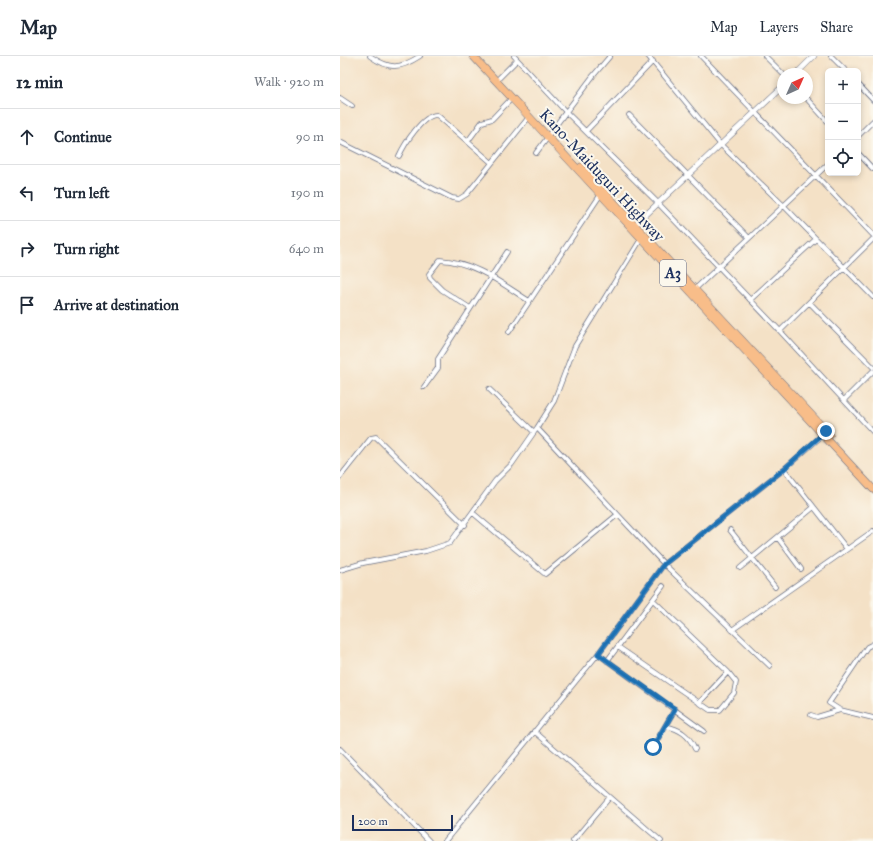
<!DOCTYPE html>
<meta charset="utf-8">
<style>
body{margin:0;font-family:"IM FELL Great Primer",serif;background:#f2f2f3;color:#1f2937}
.controls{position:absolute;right:12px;top:12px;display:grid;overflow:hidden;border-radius:6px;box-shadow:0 2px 6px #0003}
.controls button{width:36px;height:36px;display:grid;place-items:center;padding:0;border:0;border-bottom:1px solid #e0e1e3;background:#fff;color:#1f2937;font:20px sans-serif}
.compass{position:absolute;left:437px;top:12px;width:36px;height:36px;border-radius:50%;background:#fff;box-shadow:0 2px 6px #0003;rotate:45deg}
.scale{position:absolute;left:12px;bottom:10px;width:101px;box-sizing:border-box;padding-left:4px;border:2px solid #1b2f5e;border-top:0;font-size:11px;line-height:14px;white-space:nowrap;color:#1b2f5e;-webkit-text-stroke:3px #fbf7ec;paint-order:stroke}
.stop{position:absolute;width:12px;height:12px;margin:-9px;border:3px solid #1f6fb2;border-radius:50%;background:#fff}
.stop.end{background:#1f6fb2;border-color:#fff;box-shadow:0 1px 4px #0008}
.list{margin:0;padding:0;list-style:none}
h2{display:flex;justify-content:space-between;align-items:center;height:52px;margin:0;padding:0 16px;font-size:17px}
h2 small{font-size:13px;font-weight:400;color:#747a83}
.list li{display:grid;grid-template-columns:26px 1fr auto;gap:12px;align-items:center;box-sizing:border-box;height:56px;padding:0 16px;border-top:1px solid #e0e1e3}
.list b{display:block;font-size:15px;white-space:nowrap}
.list em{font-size:13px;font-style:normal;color:#747a83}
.icon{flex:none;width:22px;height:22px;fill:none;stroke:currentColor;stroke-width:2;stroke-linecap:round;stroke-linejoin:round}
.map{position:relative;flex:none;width:533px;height:785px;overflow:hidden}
header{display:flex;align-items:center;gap:24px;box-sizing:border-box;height:56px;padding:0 20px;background:#fff;border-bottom:1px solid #e0e1e3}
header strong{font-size:19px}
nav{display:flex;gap:22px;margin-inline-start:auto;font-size:14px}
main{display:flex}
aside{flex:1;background:#fff}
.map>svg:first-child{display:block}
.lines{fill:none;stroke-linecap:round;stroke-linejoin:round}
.minor-casing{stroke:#676d82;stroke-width:5.5}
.tertiary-casing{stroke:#676d82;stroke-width:6}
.trunk-casing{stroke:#676d82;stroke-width:8}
.minor{stroke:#fff;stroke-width:4}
.tertiary{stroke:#fff;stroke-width:5}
.trunk{stroke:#f8bd89;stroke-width:7}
.route{stroke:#1f6fb2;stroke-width:5}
.labels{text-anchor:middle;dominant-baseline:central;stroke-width:4;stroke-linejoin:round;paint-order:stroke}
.shield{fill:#fbf7ec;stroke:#5e6b89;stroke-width:1}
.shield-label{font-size:15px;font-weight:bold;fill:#1b2f5e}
.street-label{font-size:16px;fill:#1b2f5e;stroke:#fbf7ec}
</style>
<header>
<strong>Map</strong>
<nav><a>Map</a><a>Layers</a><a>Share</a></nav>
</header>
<main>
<aside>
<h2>12 min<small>Walk · 920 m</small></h2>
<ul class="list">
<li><svg class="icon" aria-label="ahead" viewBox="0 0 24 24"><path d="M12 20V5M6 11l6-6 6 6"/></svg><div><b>Continue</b></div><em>90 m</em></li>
<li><svg class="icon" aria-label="left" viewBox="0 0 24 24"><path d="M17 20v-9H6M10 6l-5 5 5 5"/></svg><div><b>Turn left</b></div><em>190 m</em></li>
<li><svg class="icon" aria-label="right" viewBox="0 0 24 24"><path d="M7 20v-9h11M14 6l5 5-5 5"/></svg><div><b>Turn right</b></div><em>640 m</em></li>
<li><svg class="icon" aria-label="arrive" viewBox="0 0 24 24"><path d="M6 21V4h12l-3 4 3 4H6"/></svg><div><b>Arrive at destination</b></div></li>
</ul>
</aside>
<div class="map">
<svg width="533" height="785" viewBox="0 0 533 785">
<rect width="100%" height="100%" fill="#fbf7ec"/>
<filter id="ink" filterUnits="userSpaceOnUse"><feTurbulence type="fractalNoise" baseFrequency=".025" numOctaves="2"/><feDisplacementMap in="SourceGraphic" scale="8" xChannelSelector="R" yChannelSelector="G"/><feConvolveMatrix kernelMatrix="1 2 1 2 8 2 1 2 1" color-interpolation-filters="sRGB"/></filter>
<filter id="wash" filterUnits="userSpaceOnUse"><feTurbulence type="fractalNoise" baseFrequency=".012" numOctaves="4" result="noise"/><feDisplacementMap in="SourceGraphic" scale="16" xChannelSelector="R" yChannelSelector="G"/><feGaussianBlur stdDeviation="0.9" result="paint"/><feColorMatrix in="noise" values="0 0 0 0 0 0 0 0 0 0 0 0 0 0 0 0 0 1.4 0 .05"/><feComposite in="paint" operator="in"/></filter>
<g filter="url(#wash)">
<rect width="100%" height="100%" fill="#f4e1c6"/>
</g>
<g filter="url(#ink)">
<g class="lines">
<defs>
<path id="minor" d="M 30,0 C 50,14 60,13 80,0
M 174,0 L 226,56 L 318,147 L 440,275 L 533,376
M 308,0 L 380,88 L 444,150 L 533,241
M 361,0 L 533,179
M 425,0 L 443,18
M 491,0 L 506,15
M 159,22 L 177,4
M 518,28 L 533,44
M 0,42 L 12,50
M 466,42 L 488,66
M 289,59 L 409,182
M 246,75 L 313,5
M 210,77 L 253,20 L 270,0
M 518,80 L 533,65
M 128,85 L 142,66 L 152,63 L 172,42
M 0,86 L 112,142 L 119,143 L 127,138 L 189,61
M 196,97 L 208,81
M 518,97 L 533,113
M 59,100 C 64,89 83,58 97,59 L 152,107
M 301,183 L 235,290 L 214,345 L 197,372 L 324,508 L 430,610
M 354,234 L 488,108
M 410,244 L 476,183
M 470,247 L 533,311
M 130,252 L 102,234 L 90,222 L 89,218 L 100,204 C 135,206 161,227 189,245
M 440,275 L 533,183
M 169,276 L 261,138
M 84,331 L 98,312 L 98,303 L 167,196
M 149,333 L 194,376
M 504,344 L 533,315
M 444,413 L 507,493
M 0,421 L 31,382 L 36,381 L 125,469
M 133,457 L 205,518 L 277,459
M 390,474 L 435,531
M 438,482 L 461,513
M 400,512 L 474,451
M 0,514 L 23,507 L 86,495 L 110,487 L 155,425 L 172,408 L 197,372
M 392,574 L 533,475
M 533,588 L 527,591 L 489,647 L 500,654 L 533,662
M 278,591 L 370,654 L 380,654 L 394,637 L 396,626 L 388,616 L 313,544
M 258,598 L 364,675
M 267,605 L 323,530
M 359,647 L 388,616
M 471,659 L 477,661 L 500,654
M 325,670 C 340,673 349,679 355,693
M 194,675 L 321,785
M 313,691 L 335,653
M 0,693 L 89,785
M 105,785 L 258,598 L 324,508 L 444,413 L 484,378
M 233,785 L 270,741"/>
<path id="tertiary" d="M 456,18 L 474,0
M 296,168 L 443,30"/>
<path id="trunk" d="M 133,0 L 533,433
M 241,111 L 490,379"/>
</defs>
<use href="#minor" class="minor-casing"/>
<use href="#tertiary" class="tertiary-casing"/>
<use href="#trunk" class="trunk-casing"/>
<use href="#minor" class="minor"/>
<use href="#tertiary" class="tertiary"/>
<use href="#trunk" class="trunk"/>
</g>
</g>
<g class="lines" filter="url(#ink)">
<path class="route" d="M 313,691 L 335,653 L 258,598 L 324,508 L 444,413 L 486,375"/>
</g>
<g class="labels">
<rect class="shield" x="320" y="204" width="26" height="26" rx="3"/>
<g class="shield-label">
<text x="333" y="217">A3</text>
</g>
<g class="street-label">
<text transform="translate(262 119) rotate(47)">Kano-Maiduguri Highway</text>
</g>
</g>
</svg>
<div class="controls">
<button>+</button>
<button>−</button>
<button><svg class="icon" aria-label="locate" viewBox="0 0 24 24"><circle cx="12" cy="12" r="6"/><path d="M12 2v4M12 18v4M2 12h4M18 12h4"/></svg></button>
</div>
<svg class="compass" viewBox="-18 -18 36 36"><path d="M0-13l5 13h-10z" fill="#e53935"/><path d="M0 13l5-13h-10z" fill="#747a83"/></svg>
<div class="scale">200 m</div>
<div class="stop" style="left:313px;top:691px"></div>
<div class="stop end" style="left:486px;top:375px"></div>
</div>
</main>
